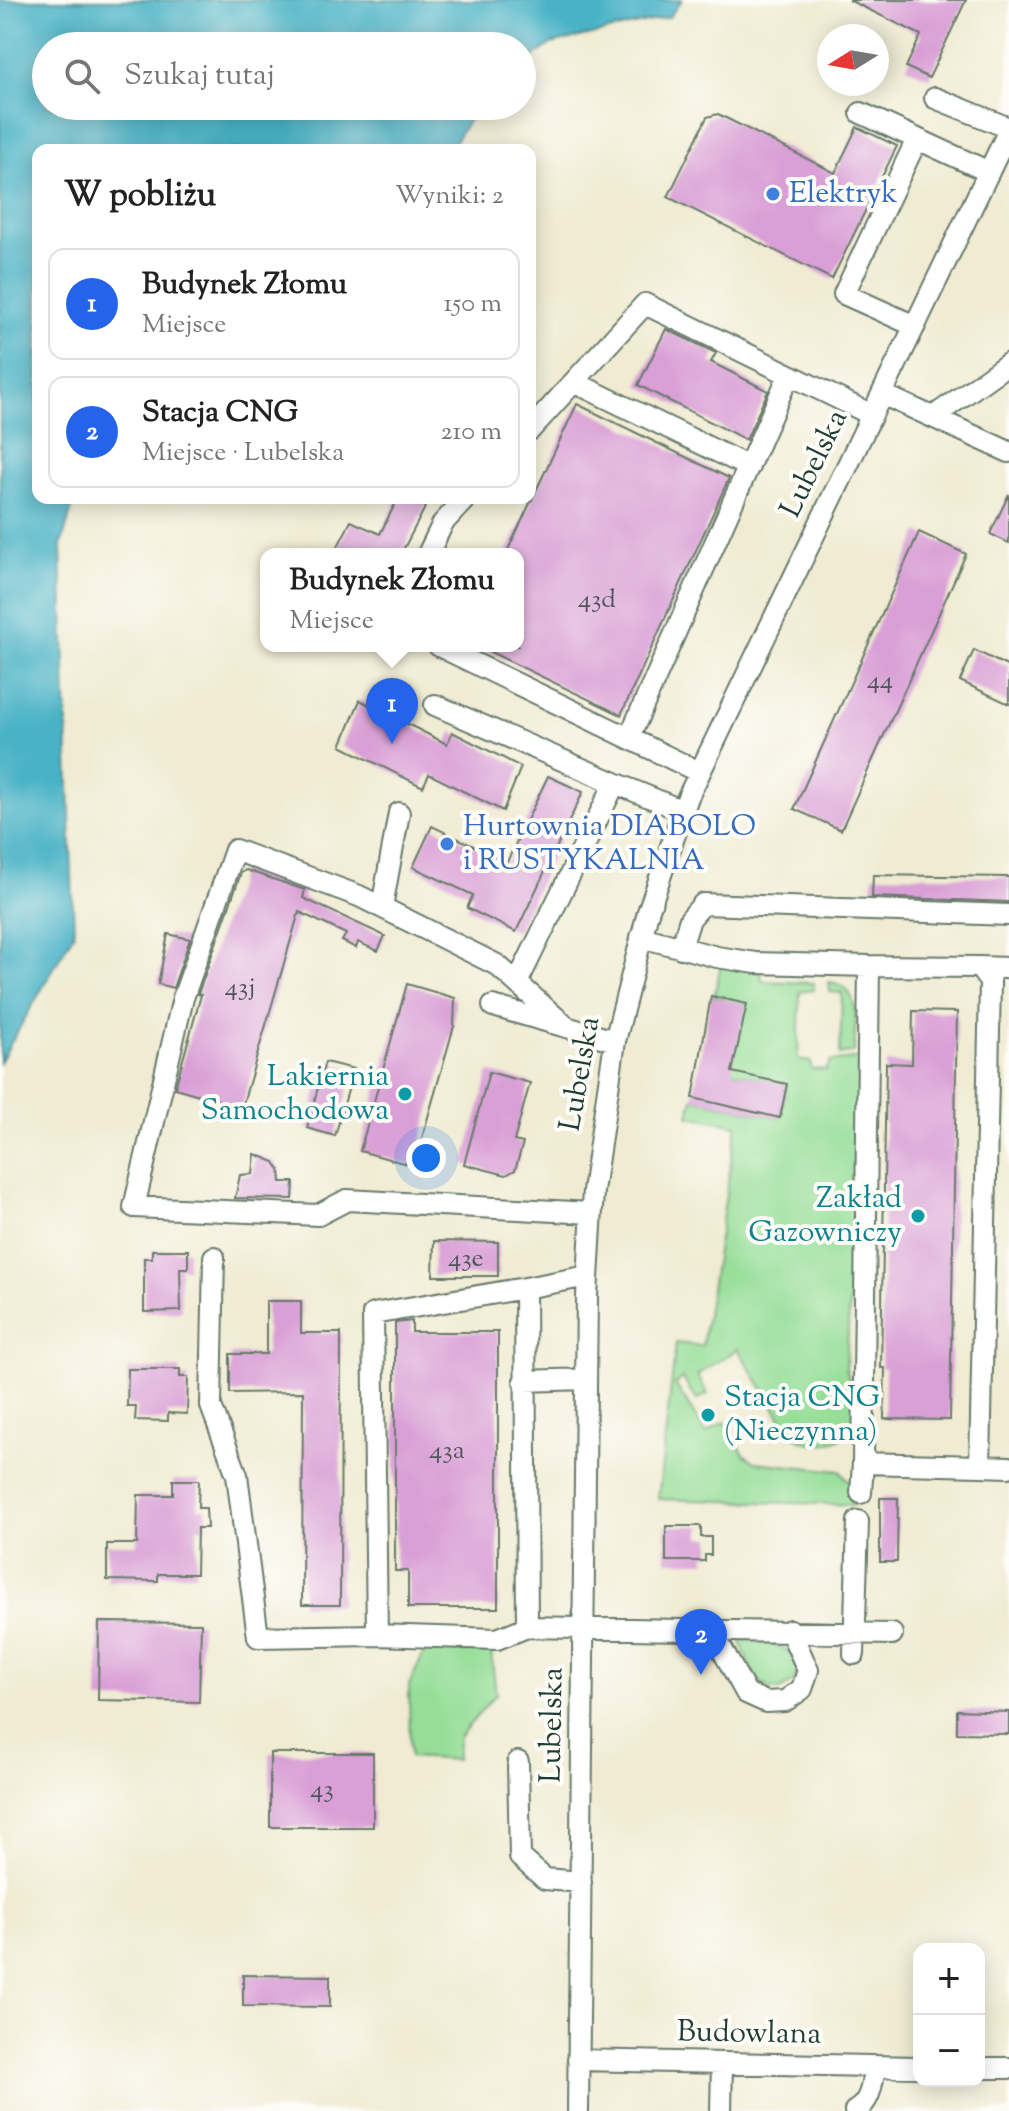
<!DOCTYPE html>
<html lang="pl">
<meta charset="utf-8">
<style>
body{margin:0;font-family:"Sorts Mill Goudy",serif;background:#f6f6f6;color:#222}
.controls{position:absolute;right:24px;bottom:24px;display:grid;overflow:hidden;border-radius:16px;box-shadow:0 4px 20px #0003}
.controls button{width:72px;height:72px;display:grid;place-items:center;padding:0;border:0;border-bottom:2px solid #e0e0e0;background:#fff;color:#222;font:40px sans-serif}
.compass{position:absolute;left:817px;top:24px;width:72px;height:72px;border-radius:50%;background:#fff;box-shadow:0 4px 20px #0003;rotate:259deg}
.you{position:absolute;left:426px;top:1158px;width:28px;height:28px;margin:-20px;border:6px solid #fff;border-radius:50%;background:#1a73e8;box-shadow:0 0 0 12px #1a73e833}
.badge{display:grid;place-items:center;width:52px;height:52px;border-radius:50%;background:#2563eb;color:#fff;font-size:26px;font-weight:700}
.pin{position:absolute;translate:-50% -66px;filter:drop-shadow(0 2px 4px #0008)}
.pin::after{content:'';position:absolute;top:42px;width:28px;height:24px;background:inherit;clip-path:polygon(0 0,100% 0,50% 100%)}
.popup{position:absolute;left:260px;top:548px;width:264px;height:104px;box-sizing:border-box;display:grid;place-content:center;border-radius:16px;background:#fff;filter:drop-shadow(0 2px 6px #0005);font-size:26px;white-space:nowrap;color:#767676}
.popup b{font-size:30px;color:#222}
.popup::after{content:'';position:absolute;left:50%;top:100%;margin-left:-16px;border:16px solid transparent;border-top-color:#fff}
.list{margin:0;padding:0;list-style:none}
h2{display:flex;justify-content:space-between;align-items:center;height:104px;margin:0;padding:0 32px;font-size:34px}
h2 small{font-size:26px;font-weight:400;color:#767676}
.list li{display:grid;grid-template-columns:52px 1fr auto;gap:24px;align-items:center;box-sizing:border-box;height:112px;margin:0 16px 16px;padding:0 16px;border:2px solid #e0e0e0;border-radius:16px}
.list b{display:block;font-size:30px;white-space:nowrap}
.list p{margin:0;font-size:26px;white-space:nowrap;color:#767676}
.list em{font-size:26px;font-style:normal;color:#767676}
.icon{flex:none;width:44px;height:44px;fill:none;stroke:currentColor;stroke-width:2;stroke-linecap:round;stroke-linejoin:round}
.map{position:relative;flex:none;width:1009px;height:2111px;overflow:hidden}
.search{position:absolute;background:#fff;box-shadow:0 4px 20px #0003;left:32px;top:32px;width:504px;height:88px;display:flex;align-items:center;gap:20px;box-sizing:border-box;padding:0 28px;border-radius:44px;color:#767676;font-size:30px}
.panel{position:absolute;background:#fff;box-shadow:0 4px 20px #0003;left:32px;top:144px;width:504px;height:360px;border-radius:16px}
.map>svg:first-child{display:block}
.green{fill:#96de98;stroke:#5a8e66;stroke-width:2}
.water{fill:#48b2c6;stroke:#34787d;stroke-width:2}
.building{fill:#d99fd6}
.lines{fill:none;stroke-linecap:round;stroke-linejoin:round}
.minor-casing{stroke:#687a6b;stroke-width:24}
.minor{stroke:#fff;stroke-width:20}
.shop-dot{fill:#3f7fe0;stroke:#fdfcf7;stroke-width:3}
.culture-dot{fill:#0f9aa8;stroke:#fdfcf7;stroke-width:3}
.labels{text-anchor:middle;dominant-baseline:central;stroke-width:8;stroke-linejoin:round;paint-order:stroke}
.number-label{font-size:26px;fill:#4e565c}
.shop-label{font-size:30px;fill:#366cbe;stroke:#fdfcf7;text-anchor:start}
.street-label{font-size:30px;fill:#1f3d34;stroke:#fdfcf7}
.culture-label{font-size:30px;fill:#0d838f;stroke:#fdfcf7;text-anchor:end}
</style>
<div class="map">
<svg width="1009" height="2111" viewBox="0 0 1009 2111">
<rect width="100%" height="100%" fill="#fdfcf7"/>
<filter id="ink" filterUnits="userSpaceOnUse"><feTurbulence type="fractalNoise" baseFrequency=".0125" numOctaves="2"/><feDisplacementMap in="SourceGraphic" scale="16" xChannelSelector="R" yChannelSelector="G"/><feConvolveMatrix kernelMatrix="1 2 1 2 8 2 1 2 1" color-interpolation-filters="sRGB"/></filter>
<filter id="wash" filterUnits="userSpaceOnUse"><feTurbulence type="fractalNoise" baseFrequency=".006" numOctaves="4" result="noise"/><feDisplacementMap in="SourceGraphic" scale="32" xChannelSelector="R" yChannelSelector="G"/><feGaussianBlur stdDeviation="1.8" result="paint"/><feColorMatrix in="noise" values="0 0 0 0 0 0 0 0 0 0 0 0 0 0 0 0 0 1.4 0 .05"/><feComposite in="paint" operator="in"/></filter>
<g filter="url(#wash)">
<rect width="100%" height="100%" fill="#f0ebd2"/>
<path class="green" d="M 721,965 L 761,972 L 762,981 L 814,983 L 813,990 L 800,992 L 798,1060 L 810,1062 L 812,1069 L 826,1070 L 830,1062 L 863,1058 L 860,1216 L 854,1217 L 846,1368 L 858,1412 L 852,1432 C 830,1446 813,1449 791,1434 L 738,1349 L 697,1375 L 708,1394 L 697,1400 L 682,1378 L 675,1384 L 706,1433 L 725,1422 L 744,1454 L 755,1462 L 840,1471 L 851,1483 L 856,1505 L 658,1499 L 676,1343 L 702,1346 L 737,1125 L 689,1116 L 693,1098 L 780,1118 L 787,1085 L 728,1071 L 723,997 L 714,996 Z
M 829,982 C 864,986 855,1028 854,1052 L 840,1055 L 842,993 L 830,992 Z
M 740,1640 C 766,1641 805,1643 795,1681 L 780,1690 C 753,1690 748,1661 740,1640 Z
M 426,1649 L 491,1652 L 496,1694 L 459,1737 L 456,1760 L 410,1757 L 409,1685 Z"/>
<path class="water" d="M 0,0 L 682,0 L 669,17 L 551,44 L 522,66 L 522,46 L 46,46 L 46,106 L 478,106 L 449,150 L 38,150 L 38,498 L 75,498 L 61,546 L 74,933 L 0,1062 Z"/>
<g id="blocks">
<path class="building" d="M 849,0 L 966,0 L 929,78 L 906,67 L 921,35 Z
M 718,114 L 835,173 L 857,127 L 897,146 L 832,279 L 668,197 L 707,117 Z
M 666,329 L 716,353 L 711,362 L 768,391 L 746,440 L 638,385 Z
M 577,404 L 729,478 L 621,715 L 478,646 L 518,646 L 518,554 L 506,554 Z
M 1009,494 L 1009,543 L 990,534 Z
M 398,498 L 430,498 L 401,554 L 334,554 L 351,521 L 380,534 Z
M 919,532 L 966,554 L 841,830 L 794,809 Z
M 974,650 L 1009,667 L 1009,704 L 960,681 Z
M 360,700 L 447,744 L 452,732 L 521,767 L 503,811 L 429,774 L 423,787 L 341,746 Z
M 548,776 L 583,792 L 516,932 L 467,908 L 473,895 L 413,867 L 432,826 L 507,862 Z
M 246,870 L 305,890 L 303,898 L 385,936 L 378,951 L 358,942 L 356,948 L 342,941 L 346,934 L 299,912 L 242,1107 L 175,1088 L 201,995 L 198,994 L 241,873 Z
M 873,875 L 1009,877 L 1009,902 L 872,897 Z
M 168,934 L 190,939 L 173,988 L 158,984 Z
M 407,984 L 455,998 L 454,1026 L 414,1166 L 360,1151 Z
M 711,996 L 747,1004 L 732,1072 L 787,1084 L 780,1118 L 693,1098 Z
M 913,1011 L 957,1012 L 950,1420 L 884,1419 L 885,1368 L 881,1368 L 886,1063 L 912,1064 Z
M 325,1062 L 354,1069 L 335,1136 L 307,1128 Z
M 489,1072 L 530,1083 L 514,1141 L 523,1143 L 515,1170 L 506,1175 L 464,1164 Z
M 255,1154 L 275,1162 L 280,1170 L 281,1182 L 294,1182 L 293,1199 L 235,1198 L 240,1175 L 253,1174 Z
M 434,1241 L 498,1242 L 498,1276 L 433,1276 Z
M 152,1250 L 188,1250 L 188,1268 L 180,1268 L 181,1311 L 144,1312 L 144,1258 L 152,1258 Z
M 266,1301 L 301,1301 L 301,1333 L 341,1333 L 340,1605 L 302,1605 L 303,1392 L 230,1393 L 230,1354 L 266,1354 Z
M 412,1321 L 412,1332 L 498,1332 L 498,1608 L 408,1608 L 408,1571 L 395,1571 L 395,1323 Z
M 128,1369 L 180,1369 L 180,1377 L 188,1377 L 187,1414 L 168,1413 L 168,1421 L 135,1420 L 136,1406 L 127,1406 Z
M 173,1480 L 199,1480 L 198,1508 L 206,1508 L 207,1528 L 197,1528 L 196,1574 L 158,1574 L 158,1581 L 107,1580 L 107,1544 L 137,1544 L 138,1495 L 173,1495 Z
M 880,1498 L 898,1498 L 897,1562 L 880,1562 Z
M 666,1526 L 701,1526 L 701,1537 L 711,1537 L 711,1555 L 705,1555 L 705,1561 L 666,1561 Z
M 99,1622 L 201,1623 L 199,1702 L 98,1700 Z
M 957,1710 L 1009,1712 L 1009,1734 L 957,1733 Z
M 270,1753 L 373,1753 L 373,1827 L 270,1827 Z
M 243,1975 L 330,1976 L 330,2007 L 243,2006 Z"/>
</g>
</g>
<g filter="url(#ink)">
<use href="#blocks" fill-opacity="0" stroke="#687a6b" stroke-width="2"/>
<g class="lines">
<defs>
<path id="minor" d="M 935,98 L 1009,128
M 861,113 L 989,172
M 915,326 L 844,294 L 917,139
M 574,382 L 749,467
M 882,394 L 1009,452
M 933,417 L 1009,363
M 530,430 L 645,304 L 872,415
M 428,554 L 443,523 L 466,498
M 439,646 L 699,772
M 435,705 L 615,783
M 629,738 L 788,377
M 382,907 L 399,813
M 641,937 L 717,957 L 756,963 L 869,966 L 863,1463 L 980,1466 L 990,982 L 979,967 L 869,966
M 681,948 L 690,919 L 703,904 L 1009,915
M 979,967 L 1009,968
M 518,981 L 615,783 L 683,811
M 493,1006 L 615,1041
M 563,1024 L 497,965 L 359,896 L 235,850 L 183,998 L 134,1207 L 318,1215 L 347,1200 L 591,1213
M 214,1257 L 211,1406 L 237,1475 L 258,1637 L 377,1635 L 497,1639 L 527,1627 L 892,1634
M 524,1381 L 586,1379
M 980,1466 L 1009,1467
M 861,1493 L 863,1463
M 527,1627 L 525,1288 L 588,1276
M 711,1629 L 746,1693 L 766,1702 L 785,1701 L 802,1689 L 808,1670 L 790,1630
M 377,1635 L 373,1314 L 525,1288
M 854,1654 L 858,1521
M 518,1762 L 520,1857 L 545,1879 L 581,1882
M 578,2060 L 919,2067
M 979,2068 L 1009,2068
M 578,2111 L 587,1296 L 593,1191 L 615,1041 L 648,912 L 688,797 L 1009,130
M 721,2111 L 722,2063
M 855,2111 C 871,2102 872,2083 875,2067"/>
</defs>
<use href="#minor" class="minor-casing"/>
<use href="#minor" class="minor"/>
</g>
</g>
<g class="shop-dot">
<circle cx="773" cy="194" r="8"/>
<circle cx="447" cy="844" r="8"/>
</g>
<g class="culture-dot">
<circle cx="405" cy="1094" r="8"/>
<circle cx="918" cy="1216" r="8"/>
<circle cx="708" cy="1415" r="8"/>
</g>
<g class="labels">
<g class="number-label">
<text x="597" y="600">43d</text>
<text x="880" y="681">44</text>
<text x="240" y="988">43j</text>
<text x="466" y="1259">43e</text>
<text x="447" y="1451">43a</text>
<text x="322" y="1790">43</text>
</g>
<g class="shop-label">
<text x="789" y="194">Elektryk</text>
<text x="463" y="827">Hurtownia DIABOLO<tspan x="463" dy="34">i RUSTYKALNIA</tspan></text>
</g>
<g class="street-label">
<text transform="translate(815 464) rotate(-64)">Lubelska</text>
<text transform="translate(581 1074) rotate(-80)">Lubelska</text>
<text transform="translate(553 1725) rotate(-89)">Lubelska</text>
<text transform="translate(749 2034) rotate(1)">Budowlana</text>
</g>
<g class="culture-label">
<text x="389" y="1077">Lakiernia<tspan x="389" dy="34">Samochodowa</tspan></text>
<text x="902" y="1199">Zakład<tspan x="902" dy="34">Gazowniczy</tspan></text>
<text x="724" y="1398" text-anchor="start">Stacja CNG<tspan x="724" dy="34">(Nieczynna)</tspan></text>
</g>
</g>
</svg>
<div class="controls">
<button>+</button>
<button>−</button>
</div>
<svg class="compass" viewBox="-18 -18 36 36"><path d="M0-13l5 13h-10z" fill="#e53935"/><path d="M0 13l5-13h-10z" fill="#767676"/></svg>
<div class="you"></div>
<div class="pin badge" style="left:392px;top:744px">1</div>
<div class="popup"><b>Budynek Złomu</b>Miejsce</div>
<div class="pin badge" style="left:701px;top:1675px">2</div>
<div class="search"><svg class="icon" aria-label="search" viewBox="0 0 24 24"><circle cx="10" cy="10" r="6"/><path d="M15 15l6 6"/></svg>Szukaj tutaj</div>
<section class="panel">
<h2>W pobliżu<small>Wyniki: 2</small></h2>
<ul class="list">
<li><span class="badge">1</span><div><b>Budynek Złomu</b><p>Miejsce</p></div><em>150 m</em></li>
<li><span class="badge">2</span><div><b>Stacja CNG</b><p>Miejsce · Lubelska</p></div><em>210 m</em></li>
</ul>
</section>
</div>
